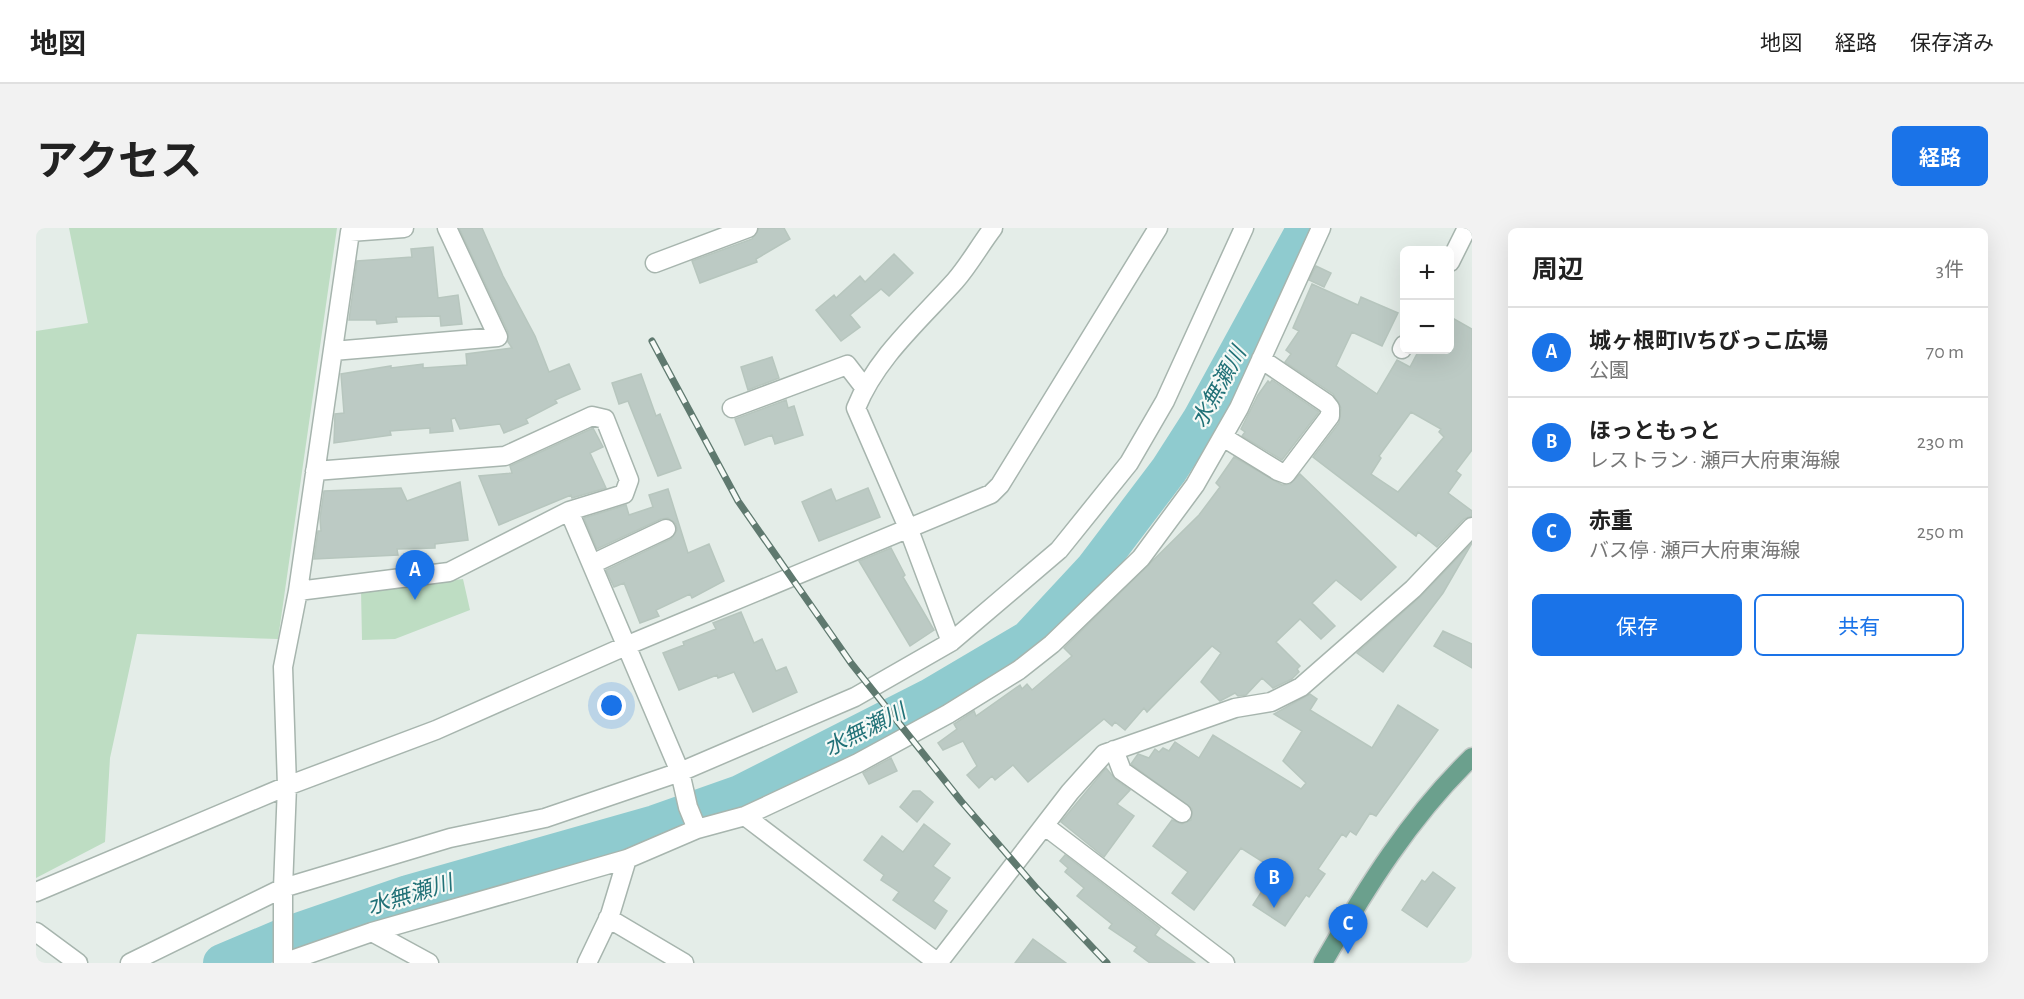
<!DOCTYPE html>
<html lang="ja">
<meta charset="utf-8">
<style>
body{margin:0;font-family:"Alegreya Sans","Noto Sans JP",sans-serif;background:#f2f2f2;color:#222}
.controls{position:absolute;right:18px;top:18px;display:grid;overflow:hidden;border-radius:9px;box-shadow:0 6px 24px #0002}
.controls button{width:54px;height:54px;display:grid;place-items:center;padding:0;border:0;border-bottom:2px solid #e0e0e0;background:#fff;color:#222;font:30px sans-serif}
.you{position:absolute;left:576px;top:478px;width:21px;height:21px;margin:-15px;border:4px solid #fff;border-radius:50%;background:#1a73e8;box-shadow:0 0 0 9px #1a73e833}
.badge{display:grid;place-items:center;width:39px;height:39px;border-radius:50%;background:#1a73e8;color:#fff;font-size:20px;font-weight:700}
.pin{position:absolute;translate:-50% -50px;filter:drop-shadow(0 2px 3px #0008)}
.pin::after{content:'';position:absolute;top:32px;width:21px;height:18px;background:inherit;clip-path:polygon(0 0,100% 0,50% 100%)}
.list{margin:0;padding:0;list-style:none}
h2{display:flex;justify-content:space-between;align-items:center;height:78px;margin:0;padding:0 24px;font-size:26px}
h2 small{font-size:20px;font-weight:400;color:#767676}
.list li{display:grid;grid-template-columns:39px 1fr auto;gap:18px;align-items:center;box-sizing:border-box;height:90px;padding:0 24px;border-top:2px solid #e0e0e0}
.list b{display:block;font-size:22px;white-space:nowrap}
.list p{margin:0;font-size:20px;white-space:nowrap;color:#767676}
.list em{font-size:20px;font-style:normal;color:#767676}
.actions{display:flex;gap:12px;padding:18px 24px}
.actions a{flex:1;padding:14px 0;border:2px solid #1a73e8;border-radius:9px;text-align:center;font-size:21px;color:#1a73e8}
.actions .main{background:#1a73e8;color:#fff}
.map{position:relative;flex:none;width:1436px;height:735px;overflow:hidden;border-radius:9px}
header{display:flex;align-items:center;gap:36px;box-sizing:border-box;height:84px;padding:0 30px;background:#fff;border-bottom:2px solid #e0e0e0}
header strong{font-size:28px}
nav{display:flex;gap:33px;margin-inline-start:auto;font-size:21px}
.intro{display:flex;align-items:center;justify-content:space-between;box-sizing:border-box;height:144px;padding:0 36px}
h1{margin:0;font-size:42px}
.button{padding:15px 27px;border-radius:9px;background:#1a73e8;color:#fff;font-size:21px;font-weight:700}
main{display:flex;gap:36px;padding:0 36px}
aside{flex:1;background:#fff;border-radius:9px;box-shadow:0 6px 24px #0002}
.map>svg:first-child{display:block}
.green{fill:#beddc3}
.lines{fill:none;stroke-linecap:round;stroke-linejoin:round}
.river{stroke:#8fcbcf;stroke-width:38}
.building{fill:#bccac4;stroke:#b7c6be;stroke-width:1.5;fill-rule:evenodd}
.street-casing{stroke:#a7b5ae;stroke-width:21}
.primary-casing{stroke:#c2c9c6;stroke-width:21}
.street{stroke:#fff;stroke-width:18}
.primary{stroke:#6ba08d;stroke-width:18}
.rail-casing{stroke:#5f796f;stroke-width:7}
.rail{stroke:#f5f9f6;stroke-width:4.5;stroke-dasharray:14;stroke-linecap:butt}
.labels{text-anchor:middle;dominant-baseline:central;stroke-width:4.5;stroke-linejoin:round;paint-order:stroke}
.water-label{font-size:22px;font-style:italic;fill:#217177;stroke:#f5f9f6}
</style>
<header>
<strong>地図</strong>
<nav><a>地図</a><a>経路</a><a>保存済み</a></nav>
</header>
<div class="intro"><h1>アクセス</h1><a class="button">経路</a></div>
<main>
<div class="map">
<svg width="1436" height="735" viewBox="0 0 1436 735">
<rect width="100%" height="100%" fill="#e4ede8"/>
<path class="green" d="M 33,0 L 301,0 L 242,411 L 101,406 L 74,530 L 69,614 L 0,650 L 0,103 L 52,95 Z
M 427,351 L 434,382 L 359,411 L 326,412 L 325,362 Z"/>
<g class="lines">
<path class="river" d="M 186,735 L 250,708 L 372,666 L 619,596 L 704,566 L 893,470 L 993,411 L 1058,341 L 1133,242 L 1165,192 L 1270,0"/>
</g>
<path class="building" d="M 423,0 L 446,0 L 467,48 L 499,108 L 513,144 L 533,136 L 544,161 L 519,172 L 521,175 L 490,191 L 492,195 L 468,205 L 464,196 L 424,201 L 419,190 L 415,191 L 417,203 L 394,205 L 394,200 L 354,203 L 355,207 L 298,215 L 299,186 L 308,185 L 305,146 L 355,138 L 355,140 L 387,136 L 387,140 L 431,137 L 430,126 L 476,120 L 472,114 L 472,104 Z
M 723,0 L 748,0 L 754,11 L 720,31 L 721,34 L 664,55 L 656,33 L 716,11 Z
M 397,19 L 402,70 L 422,67 L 426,96 L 405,98 L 404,88 L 360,89 L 361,94 L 341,96 L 340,92 L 313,92 L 321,33 L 376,29 L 375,21 Z
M 858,26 L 877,45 L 853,68 L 845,61 L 814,87 L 824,99 L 805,113 L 780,82 L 798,67 L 800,70 L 824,48 L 829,54 Z
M 1280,38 L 1295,45 L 1288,59 L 1273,52 Z
M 1276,56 L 1322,77 L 1325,69 L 1362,85 L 1346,118 L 1316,104 L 1300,138 L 1341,166 L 1361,132 L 1374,139 L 1383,122 L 1413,122 L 1413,88 L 1436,101 L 1436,222 L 1420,243 L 1425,247 L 1412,265 L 1436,283 L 1436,288 L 1428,291 L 1401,319 L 1382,304 L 1380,308 L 1277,229 L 1303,195 L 1305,180 L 1297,166 L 1249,134 L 1255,126 L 1250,122 L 1263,103 L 1257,100 ZM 1375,184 L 1405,201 L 1403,204 L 1408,209 L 1362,264 L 1335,246 L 1345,230 L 1343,228 Z
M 736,129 L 743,150 L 712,162 L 705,139 Z
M 605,146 L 620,188 L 624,186 L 645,240 L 622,248 L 592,173 L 583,176 L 576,155 Z
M 1236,152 L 1283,184 L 1246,232 L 1206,208 L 1209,204 L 1205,201 L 1222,167 L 1232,153 L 1234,155 Z
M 750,172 L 752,180 L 758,178 L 767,207 L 739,216 L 736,207 L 709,217 L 699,191 Z
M 557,200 L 567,219 L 554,225 L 570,260 L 536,270 L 535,267 L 463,297 L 443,248 L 476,245 L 474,238 Z
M 1198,229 L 1246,257 L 1254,256 L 1264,246 L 1360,339 L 1325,372 L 1300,352 L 1276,375 L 1299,398 L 1285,411 L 1264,391 L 1240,414 L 1264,438 L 1261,441 L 1263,444 L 1256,451 L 1237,460 L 1226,450 L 1210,467 L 1202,468 L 1199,465 L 1184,473 L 1165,454 L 1185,425 L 1176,418 L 1111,484 L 1108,480 L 1089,502 L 1079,494 L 1076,498 L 1068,491 L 992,554 L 977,537 L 959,552 L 956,548 L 943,560 L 931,547 L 941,538 L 927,513 L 907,522 L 902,515 L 921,501 L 918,496 L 938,483 L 940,488 L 984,457 L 986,461 L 991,456 L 996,462 L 1036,428 L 1028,420 L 1163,287 L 1184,259 L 1180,255 Z
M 424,254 L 432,312 L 399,316 L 399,320 L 361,321 L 362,327 L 278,331 L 282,303 L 285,303 L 284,290 L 288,263 L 365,260 L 371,273 Z
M 832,260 L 844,289 L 783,313 L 766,274 L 795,261 L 800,273 Z
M 632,261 L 652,325 L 673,316 L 688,353 L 656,370 L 654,366 L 620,382 L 623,388 L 604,395 L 588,355 L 578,359 L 570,342 L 635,311 L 641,302 L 640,296 L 632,290 L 625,291 L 561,321 L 548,290 L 590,277 L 593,287 L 617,279 L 613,267 Z
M 1436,315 L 1407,365 L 1347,444 L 1321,425 L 1384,369 Z
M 855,320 L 869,347 L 867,349 L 898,402 L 874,418 L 823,333 Z
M 705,384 L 718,415 L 726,411 L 740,443 L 750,439 L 761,464 L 717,484 L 698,444 L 682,450 L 681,447 L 643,462 L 627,425 L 648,417 L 647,414 L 680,401 L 677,395 Z
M 1407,403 L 1436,416 L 1436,440 L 1398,418 Z
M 1274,466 L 1281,471 L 1274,482 L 1336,520 L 1362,477 L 1402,502 L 1340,588 L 1334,585 L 1320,607 L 1314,603 L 1310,609 L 1306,606 L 1282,641 L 1289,646 L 1273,669 L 1270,667 L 1249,698 L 1217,677 L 1235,649 L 1230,646 L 1235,639 L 1205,620 L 1158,682 L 1136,665 L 1152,644 L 1117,618 L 1136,592 L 1146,596 L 1155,592 L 1156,581 L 1095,536 L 1102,526 L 1113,530 L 1119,521 L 1123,524 L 1127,520 L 1133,523 L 1139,514 L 1163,530 L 1177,507 L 1265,561 L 1270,555 L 1247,533 L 1266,503 L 1238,486 Z
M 855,530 L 861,543 L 833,556 L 827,545 Z
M 1070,540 L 1080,552 L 1094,562 L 1081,576 L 1098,588 L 1068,629 L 1025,594 Z
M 877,563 L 884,563 L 897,574 L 881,594 L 864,579 Z
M 888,596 L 914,616 L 897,638 L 914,650 L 897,673 L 911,683 L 899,701 L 857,672 L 863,664 L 845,652 L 848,647 L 828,632 L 846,608 L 867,624 Z
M 1029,627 L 1124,700 L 1119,707 L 1159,735 L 1114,735 L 1098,723 L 1101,719 L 1073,700 L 1076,696 L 1041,668 L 1048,660 L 1029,644 L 1032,640 L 1024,633 Z
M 1397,644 L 1419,660 L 1391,699 L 1366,682 L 1386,652 L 1389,654 Z
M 997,711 L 1030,735 L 979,735 Z"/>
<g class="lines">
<defs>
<path id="street" d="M 1414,34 L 1431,0
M 619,35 L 712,0
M 1366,121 L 1368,117
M 297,123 L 462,109 L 411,0
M 696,180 L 811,137 L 828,159
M 1187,209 L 1242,243 L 1250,246 L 1294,188 L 1294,180 L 1290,175 L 1225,131
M 279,243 L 469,228 L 556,188 L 569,191 L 593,252 L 588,266 L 533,283
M 556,336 L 630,301
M 262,363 L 413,344 L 533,283 L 644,544 L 652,579 L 661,601
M 915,414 L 873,302 L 820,180 C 840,130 883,93 919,53 C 933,37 944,17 957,0
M 1078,522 L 1086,543 L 1146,585
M 709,588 L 902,735
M 1009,598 L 1189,735
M 0,664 L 251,558 L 400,502 L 592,417 L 955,266 L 964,257 L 1122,0
M 572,690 L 648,735
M 0,704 L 42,735
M 336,704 L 393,735
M 247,734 L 247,660 L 251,558 L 247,439 L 262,363 L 314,4 L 368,0
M 94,735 L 247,660 L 414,610 L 509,590 L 644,544 L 819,469 L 915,414 L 1023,322 L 1093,235 L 1129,173 L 1208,0
M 247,735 L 336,704 L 591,631 L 661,601 L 709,588 L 822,535 L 912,486 L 983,442 L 1016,416 L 1105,330 L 1159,257 L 1203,180 L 1285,0
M 551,735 L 574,687 L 591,631
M 902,735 L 1034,564 L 1068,526 L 1199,480 L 1235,474 L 1265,459 L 1377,361 L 1436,299"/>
<path id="primary" d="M 1287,735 C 1330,660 1374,589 1436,529"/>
</defs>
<use href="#street" class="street-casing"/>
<use href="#primary" class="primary-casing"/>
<use href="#street" class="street"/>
<use href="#primary" class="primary"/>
<defs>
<path id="rail" d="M 616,113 L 702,273 L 815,435 L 925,573 L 1002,662 L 1071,735"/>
</defs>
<use href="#rail" class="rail-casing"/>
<use href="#rail" class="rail"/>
</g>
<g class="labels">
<g class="water-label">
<text transform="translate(1183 159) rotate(-61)">水無瀬川</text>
<text transform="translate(829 502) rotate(-27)">水無瀬川</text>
<text transform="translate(374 667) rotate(-17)">水無瀬川</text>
</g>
</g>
</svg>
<div class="controls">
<button>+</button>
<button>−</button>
</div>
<div class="you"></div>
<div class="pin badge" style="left:379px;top:372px">A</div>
<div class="pin badge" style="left:1238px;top:680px">B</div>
<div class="pin badge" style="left:1312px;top:726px">C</div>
</div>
<aside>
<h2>周辺<small>3件</small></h2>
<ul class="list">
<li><span class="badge">A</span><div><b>城ヶ根町IVちびっこ広場</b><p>公園</p></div><em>70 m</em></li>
<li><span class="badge">B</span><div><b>ほっともっと</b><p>レストラン · 瀬戸大府東海線</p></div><em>230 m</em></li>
<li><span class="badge">C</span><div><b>赤重</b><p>バス停 · 瀬戸大府東海線</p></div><em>250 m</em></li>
</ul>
<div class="actions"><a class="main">保存</a><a>共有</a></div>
</aside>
</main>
